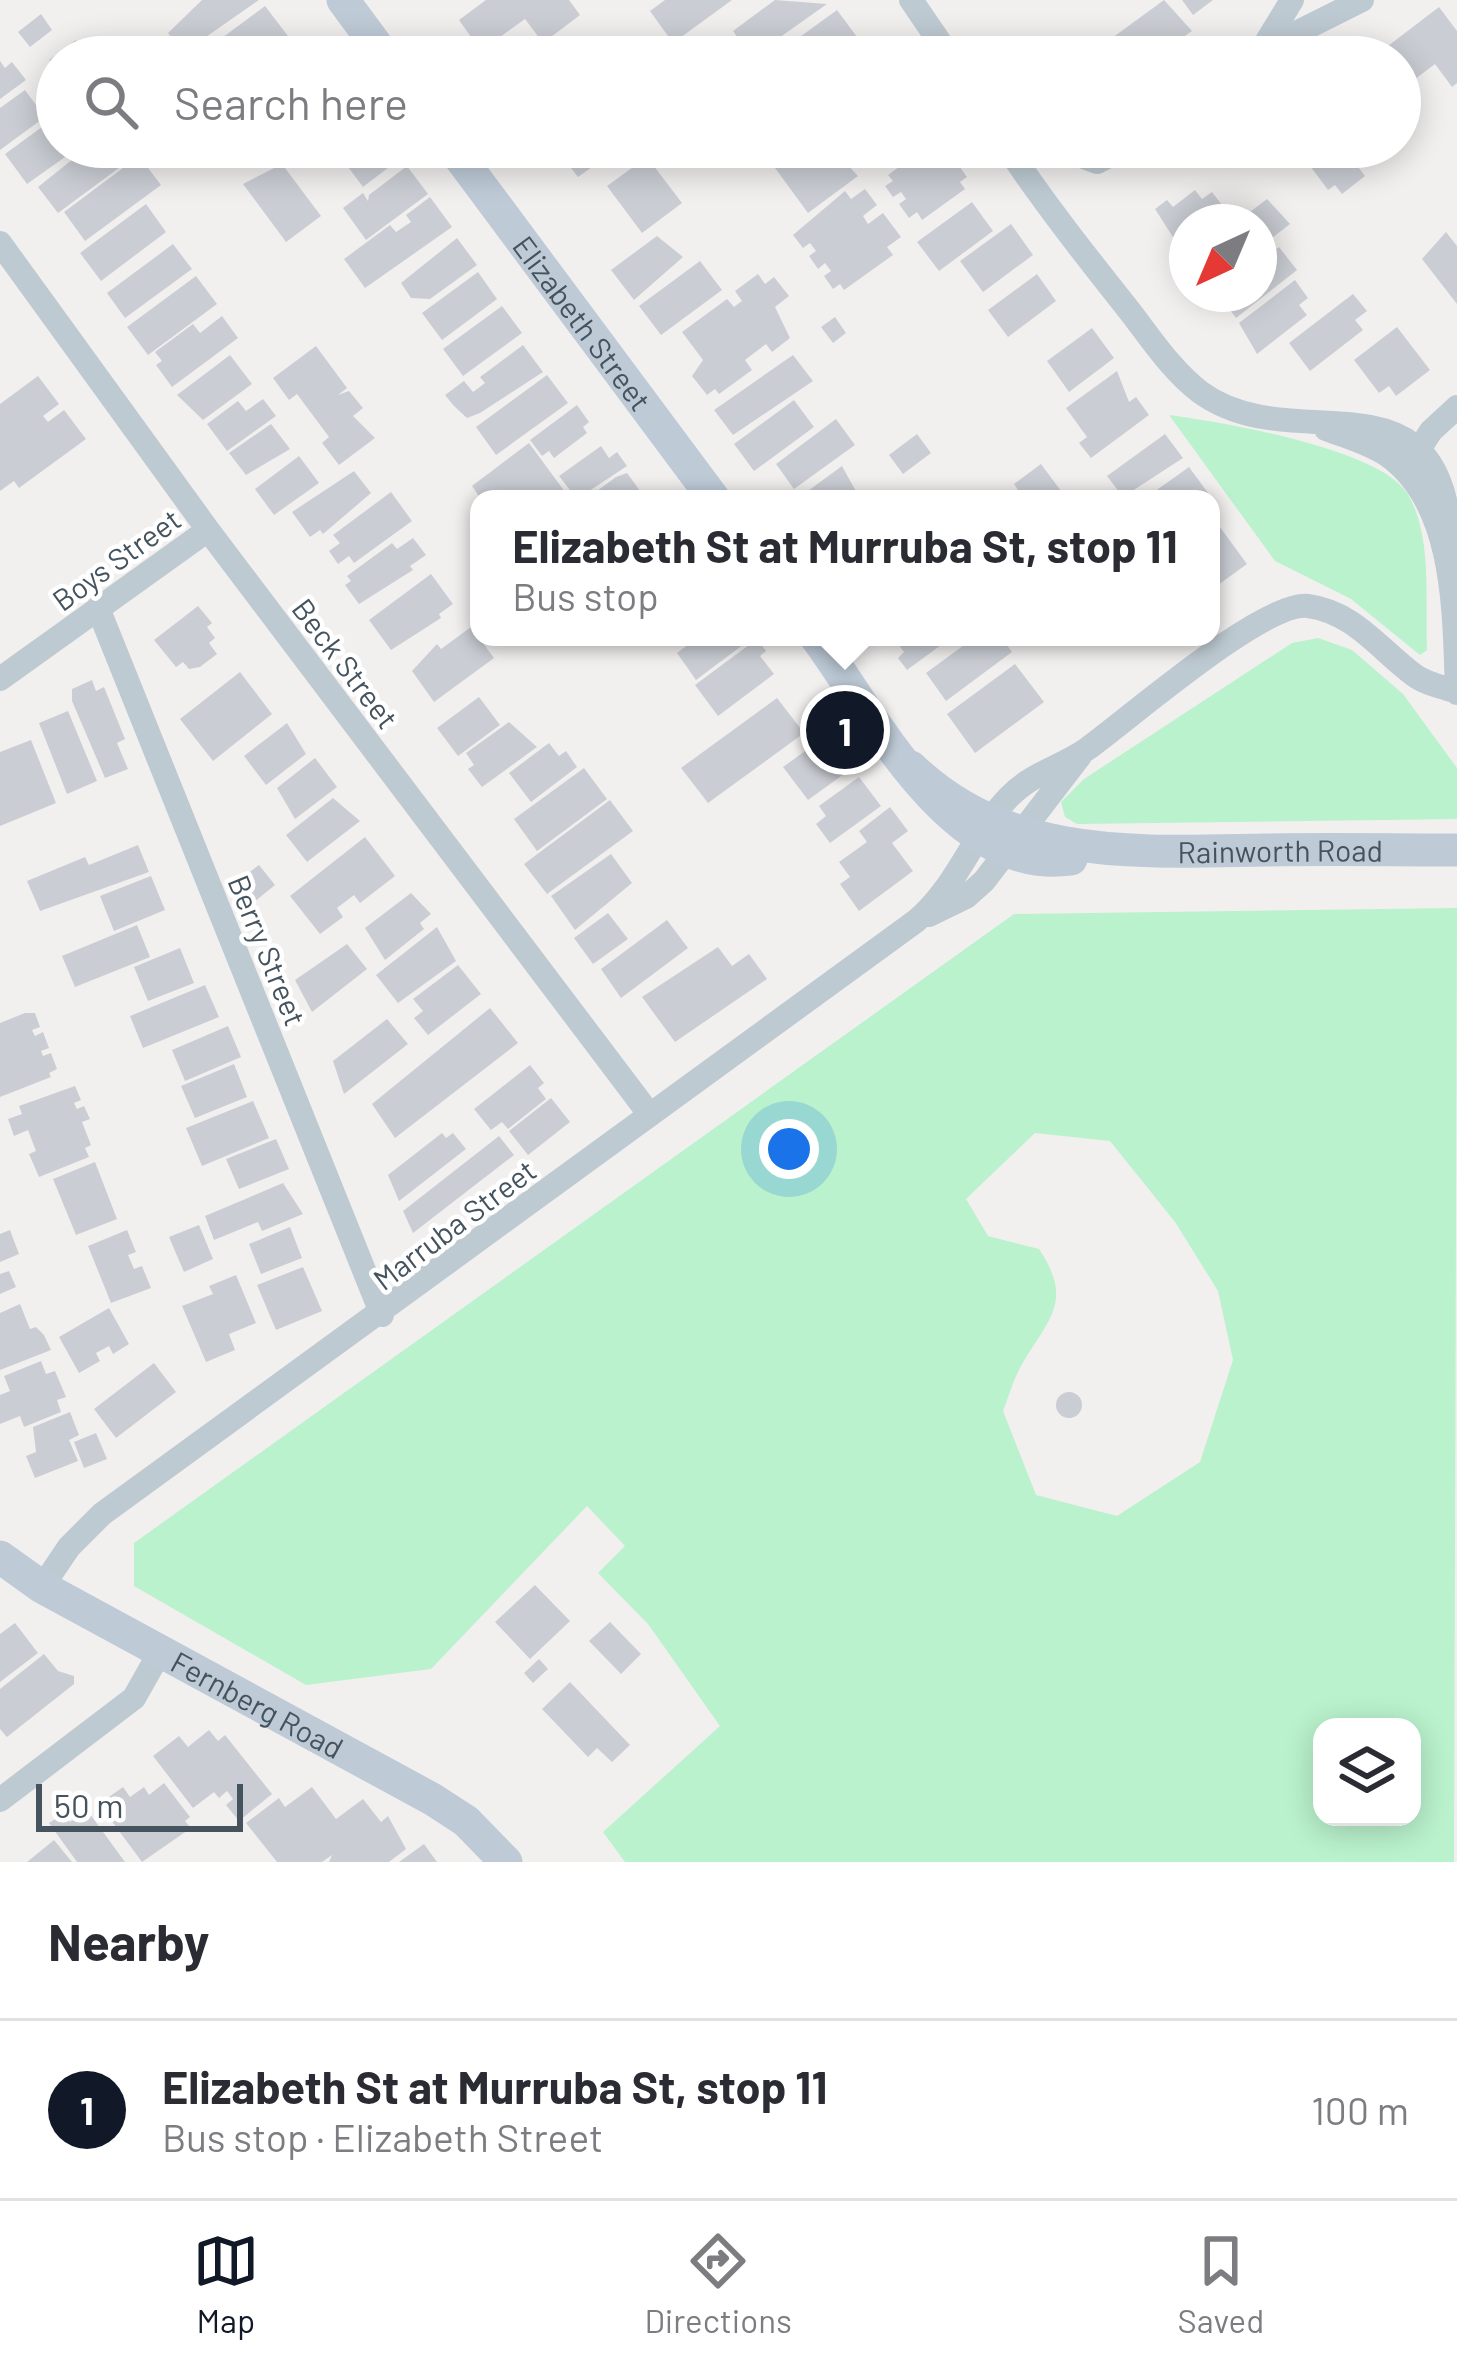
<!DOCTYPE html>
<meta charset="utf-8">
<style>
body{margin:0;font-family:Barlow,sans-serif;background:#f2f2f3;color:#2b2b33}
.controls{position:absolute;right:36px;bottom:36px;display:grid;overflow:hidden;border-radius:24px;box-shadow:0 6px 30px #0003}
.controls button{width:108px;height:108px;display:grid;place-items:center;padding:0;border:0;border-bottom:3px solid #e1e1e2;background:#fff;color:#2b2b33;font:60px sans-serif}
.compass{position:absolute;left:1169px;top:204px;width:108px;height:108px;border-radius:50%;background:#fff;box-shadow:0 6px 30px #0003;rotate:224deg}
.scale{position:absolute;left:36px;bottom:30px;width:207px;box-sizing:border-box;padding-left:12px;border:6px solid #45535e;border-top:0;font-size:33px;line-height:42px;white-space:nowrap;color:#45535e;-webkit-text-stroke:9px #fff;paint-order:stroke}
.you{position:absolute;left:789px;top:1149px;width:42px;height:42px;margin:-30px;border:9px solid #fff;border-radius:50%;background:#1a73e8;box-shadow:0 0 0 18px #1a73e833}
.badge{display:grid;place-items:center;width:78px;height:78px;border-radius:50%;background:#111827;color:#fff;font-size:39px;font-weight:700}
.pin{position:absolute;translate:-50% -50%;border:6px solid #fff;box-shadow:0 3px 12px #0006}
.popup{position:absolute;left:470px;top:490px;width:750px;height:156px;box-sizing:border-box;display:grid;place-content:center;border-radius:24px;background:#fff;filter:drop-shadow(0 3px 9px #0005);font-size:39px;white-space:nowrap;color:#7c7c81}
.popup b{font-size:45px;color:#2b2b33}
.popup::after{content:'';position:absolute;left:50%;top:100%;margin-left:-24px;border:24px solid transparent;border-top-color:#fff}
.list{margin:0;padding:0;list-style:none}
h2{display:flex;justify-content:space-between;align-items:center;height:156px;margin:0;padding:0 48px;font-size:51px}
h2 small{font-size:39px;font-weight:400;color:#7c7c81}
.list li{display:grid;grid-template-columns:78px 1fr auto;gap:36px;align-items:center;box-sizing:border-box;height:180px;padding:0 48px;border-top:3px solid #e1e1e2}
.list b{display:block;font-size:45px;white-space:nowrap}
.list p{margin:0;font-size:39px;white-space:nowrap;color:#7c7c81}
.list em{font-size:39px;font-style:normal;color:#7c7c81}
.icon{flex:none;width:66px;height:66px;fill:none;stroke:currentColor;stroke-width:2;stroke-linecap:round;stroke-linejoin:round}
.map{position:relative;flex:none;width:1457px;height:1862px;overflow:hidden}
.search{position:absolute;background:#fff;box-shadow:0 6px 30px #0003;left:36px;right:36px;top:36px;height:132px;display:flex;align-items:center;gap:30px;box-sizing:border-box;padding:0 42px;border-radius:66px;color:#7c7c81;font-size:45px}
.sheet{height:336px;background:#fff}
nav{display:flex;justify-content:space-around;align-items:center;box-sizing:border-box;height:168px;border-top:3px solid #e1e1e2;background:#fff;font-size:33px;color:#7c7c81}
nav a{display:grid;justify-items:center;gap:6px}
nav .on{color:#111827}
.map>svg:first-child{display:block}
.green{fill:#baf2cd;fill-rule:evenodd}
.building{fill:#caced4}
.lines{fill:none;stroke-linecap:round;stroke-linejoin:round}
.street{stroke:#becad2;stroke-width:24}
.secondary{stroke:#becbd7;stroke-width:33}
.labels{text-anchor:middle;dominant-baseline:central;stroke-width:9;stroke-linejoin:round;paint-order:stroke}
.street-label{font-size:30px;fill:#45535e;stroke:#fff}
</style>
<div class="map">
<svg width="1457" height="1862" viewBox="0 0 1457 1862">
<rect width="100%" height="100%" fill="#f2efef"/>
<path class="green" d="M 1169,415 C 1221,422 1378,448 1407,493 C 1433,535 1425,602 1427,650 L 1420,655 L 1351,599 L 1275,561 Z
M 1318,638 L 1352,650 L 1403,694 L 1457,768 L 1457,819 L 1077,824 L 1065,817 L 1061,802 L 1084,779 L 1292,643 Z
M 1457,908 L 1454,1862 L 625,1862 L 603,1832 L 720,1726 L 648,1624 L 598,1573 L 625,1546 L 587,1506 L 431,1669 L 306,1685 L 134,1586 L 134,1543 L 1014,914 ZM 1035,1133 L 1110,1141 L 1175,1222 L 1218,1291 L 1233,1360 L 1200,1462 L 1117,1516 L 1036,1495 L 1003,1411 C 1009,1396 1013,1380 1021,1366 C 1047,1320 1075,1303 1039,1249 L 988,1236 L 966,1199 ZM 1322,1727 L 1412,1727 L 1412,1817 L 1322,1817 Z"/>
<path class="building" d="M 202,0 L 259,0 L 183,53 L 168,33 Z
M 486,0 L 569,0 L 580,15 L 543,43 L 525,19 L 500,37 L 515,57 L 459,57 L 476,44 L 459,20 Z
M 665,0 L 732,0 L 673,43 L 650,11 Z
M 775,0 L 827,4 L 752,57 L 733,31 Z
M 1164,0 L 1192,31 L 1155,57 L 1086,57 Z
M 1182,0 L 1213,0 L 1193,15 Z
M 265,6 L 288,36 L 260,57 L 206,57 L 203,52 Z
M 1439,7 L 1457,31 L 1457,83 L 1452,87 L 1435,64 L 1410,83 L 1400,71 L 1400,57 L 1390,57 L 1384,49 Z
M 837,10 L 872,57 L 794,57 L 786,47 Z
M 41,14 L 52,30 L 30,47 L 18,32 Z
M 290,39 L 304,57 L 266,57 Z
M 76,40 L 86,54 L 57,57 L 57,71 L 49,60 Z
M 591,42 L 602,57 L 571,57 Z
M 0,61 L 5,68 L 12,62 L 26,80 L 0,99 Z
M 25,90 L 45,117 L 0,150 L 0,108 Z
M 42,127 L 57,147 L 72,152 L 27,184 L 5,154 Z
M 88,147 L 110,147 L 123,165 L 58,213 L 38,187 Z
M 333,147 L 387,147 L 397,161 L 363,187 Z
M 561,147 L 620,147 L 578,177 L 557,150 Z
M 781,147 L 831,147 L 858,176 L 808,213 L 767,157 Z
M 855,147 L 893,147 L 868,165 Z
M 926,147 L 945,147 L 952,156 L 946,161 L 951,168 L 957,163 L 967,177 L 960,182 L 965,189 L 922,220 L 917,212 L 909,218 L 899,204 L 906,199 L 901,192 L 893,197 L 885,186 L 893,181 L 888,175 Z
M 1296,147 L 1343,147 L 1365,176 L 1342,194 L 1335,185 L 1328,190 Z
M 139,156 L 161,185 L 85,241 L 64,212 Z
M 647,157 L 682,203 L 642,233 L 607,186 Z
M 282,164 L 321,216 L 286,242 L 243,184 Z
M 407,166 L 428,194 L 366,240 L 343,208 L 363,193 L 368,201 L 369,195 Z
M 865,189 L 877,205 L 863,216 L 868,224 L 883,213 L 901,237 L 887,247 L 893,255 L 844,290 L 840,284 L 833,289 L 824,276 L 831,271 L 825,263 L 818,269 L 809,256 L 816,251 L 810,243 L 803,248 L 793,235 L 845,191 L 851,199 Z
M 1195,190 L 1202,199 L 1212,192 L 1235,222 L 1187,222 L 1187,259 L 1155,209 L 1167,200 L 1173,207 Z
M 430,197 L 452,227 L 365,288 L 344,259 L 390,225 L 396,232 L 411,222 L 406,215 Z
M 1267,199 L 1290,224 L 1259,248 L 1259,222 L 1237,222 Z
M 972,202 L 993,231 L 939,271 L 917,242 Z
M 146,204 L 166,232 L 101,281 L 80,253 Z
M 1011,224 L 1033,255 L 983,292 L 960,261 Z
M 1446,232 L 1457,246 L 1457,304 L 1422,259 Z
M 657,236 L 683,257 L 634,300 L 611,270 Z
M 457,238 L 477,265 L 430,299 L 411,298 L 401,283 Z
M 173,244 L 192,269 L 125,318 L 107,293 Z
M 1279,247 L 1297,270 L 1236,318 L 1218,294 L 1259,294 L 1259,263 Z
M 700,261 L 722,290 L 661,335 L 639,306 Z
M 478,272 L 497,299 L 442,340 L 422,313 Z
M 758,274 L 765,284 L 774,277 L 789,296 L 775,307 L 790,338 L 772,352 L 766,344 L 745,360 L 752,370 L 719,394 L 715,389 L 707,395 L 692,376 L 703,360 L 682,332 L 727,299 L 734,307 L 742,301 L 735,291 Z
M 1037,274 L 1056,301 L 1008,337 L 988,310 Z
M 196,276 L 217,304 L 148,355 L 127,327 Z
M 1295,280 L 1308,298 L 1299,305 L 1307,315 L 1257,354 L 1239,323 Z
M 1353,294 L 1367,311 L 1355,320 L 1363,330 L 1310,371 L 1289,343 Z
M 502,306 L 522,333 L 463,376 L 443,349 Z
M 222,316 L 238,338 L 172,387 L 156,365 L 162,361 L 155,352 L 193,324 L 200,333 Z
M 835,317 L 846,333 L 833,343 L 821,327 Z
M 1397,327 L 1430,370 L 1396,396 L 1389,386 L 1379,393 L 1354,360 Z
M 1092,328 L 1114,358 L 1069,392 L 1047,361 Z
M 523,345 L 543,372 L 480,413 L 467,418 L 454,406 L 445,395 L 464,381 L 473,392 L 485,383 L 480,377 Z
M 316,346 L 347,388 L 338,395 L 349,391 L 363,408 L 353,416 L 375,438 L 339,465 L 322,443 L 329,437 L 297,394 L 289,400 L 273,378 Z
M 230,355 L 252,384 L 203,420 L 177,395 Z
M 793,355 L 813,381 L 733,435 L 714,410 Z
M 1117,371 L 1129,402 L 1136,397 L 1149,415 L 1091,458 L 1079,443 L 1087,437 L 1066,408 Z
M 547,375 L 568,403 L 496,455 L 476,427 Z
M 38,376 L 59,404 L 43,416 L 48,422 L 64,410 L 86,439 L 19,488 L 14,481 L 0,491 L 0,404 Z
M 263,399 L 276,416 L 227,451 L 207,424 L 238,401 L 246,411 Z
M 794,400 L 814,427 L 754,471 L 734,444 Z
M 577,405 L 589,422 L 583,427 L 587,433 L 554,458 L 549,451 L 542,456 L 530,440 Z
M 836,419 L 855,445 L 794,489 L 776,464 Z
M 271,424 L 290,449 L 246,475 L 229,453 Z
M 917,434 L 931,453 L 903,474 L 889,455 Z
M 1165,434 L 1183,458 L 1123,497 L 1107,476 Z
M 529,443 L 568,496 L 481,499 L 472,486 Z
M 601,446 L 609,458 L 617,452 L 627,466 L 577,499 L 559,476 Z
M 299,456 L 319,483 L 274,515 L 255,489 Z
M 1041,464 L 1067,499 L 1024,499 L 1014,484 Z
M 842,466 L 858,495 L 853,499 L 797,499 Z
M 1189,467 L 1211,497 L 1144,499 Z
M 354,471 L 371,493 L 323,534 L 320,530 L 310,537 L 292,512 Z
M 627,473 L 646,499 L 586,499 L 616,477 Z
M 391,492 L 412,521 L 354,563 L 349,556 L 338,564 L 329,551 L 340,543 L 333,535 Z
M 1211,515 L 1247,564 L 1211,590 Z
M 413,538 L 426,555 L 410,566 L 413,570 L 359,604 L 345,585 L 351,581 L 347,576 L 392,543 L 397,549 Z
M 431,574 L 453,604 L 439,614 L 441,618 L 391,650 L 369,620 Z
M 198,606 L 212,623 L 207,627 L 215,638 L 209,643 L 217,654 L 200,667 L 189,669 L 183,662 L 176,667 L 154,640 Z
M 471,627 L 494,658 L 434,702 L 412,671 L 437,644 L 441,649 Z
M 698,637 L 745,637 L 748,641 L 696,680 L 677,653 Z
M 901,637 L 952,637 L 907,670 L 898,658 L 904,652 L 896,641 Z
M 975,637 L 1001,637 L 1012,652 L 946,701 L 926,673 Z
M 757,639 L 766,651 L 760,656 L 774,674 L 718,716 L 695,685 Z
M 1015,664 L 1044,702 L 975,753 L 947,714 Z
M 240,672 L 272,714 L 213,761 L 180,719 Z
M 92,680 L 96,691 L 104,687 L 125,739 L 117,743 L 128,769 L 105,778 L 72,701 L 72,689 Z
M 479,697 L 500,725 L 458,756 L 437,728 Z
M 777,698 L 804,733 L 708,803 L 681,768 Z
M 68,711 L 97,781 L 67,794 L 39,723 Z
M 509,722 L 537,747 L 482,787 L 468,769 L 474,765 L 466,753 Z
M 287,723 L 306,754 L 266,785 L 244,756 Z
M 830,733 L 855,766 L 808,800 L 783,767 Z
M 31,740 L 56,803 L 0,826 L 0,752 Z
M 549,743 L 559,756 L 566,751 L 577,767 L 531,802 L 509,773 Z
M 315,758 L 337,787 L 295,819 L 277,788 Z
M 584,768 L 607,799 L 537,851 L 514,819 Z
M 859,777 L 881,806 L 830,843 L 816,824 L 826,816 L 819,806 Z
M 333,798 L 360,821 L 307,862 L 286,835 Z
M 610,800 L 633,831 L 547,894 L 524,864 Z
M 890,807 L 908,831 L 892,843 L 913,871 L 859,911 L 840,884 L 850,877 L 839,862 L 867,842 L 859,831 Z
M 365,837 L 395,876 L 360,903 L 354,895 L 337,908 L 343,917 L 320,934 L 290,896 Z
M 138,845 L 149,872 L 40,911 L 27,881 L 85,857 L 89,865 Z
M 611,854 L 632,883 L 575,930 L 551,896 Z
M 259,865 L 275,885 L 254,902 L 237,882 Z
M 151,876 L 165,910 L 114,931 L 100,896 Z
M 411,893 L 431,914 L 420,923 L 424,929 L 385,960 L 365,928 Z
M 608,913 L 628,939 L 593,964 L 574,938 Z
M 667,920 L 688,948 L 621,998 L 601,969 Z
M 137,925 L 150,957 L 75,987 L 62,956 Z
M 437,927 L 456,961 L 398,1003 L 376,975 Z
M 347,944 L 367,969 L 312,1012 L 295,980 Z
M 718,947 L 732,966 L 749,954 L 767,979 L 675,1042 L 642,997 Z
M 180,948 L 194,983 L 148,1001 L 134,967 Z
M 458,965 L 481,994 L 428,1035 L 414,1018 L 423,1011 L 413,999 Z
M 205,985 L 219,1017 L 143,1048 L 130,1016 Z
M 490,1008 L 518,1043 L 395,1138 L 372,1104 Z
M 25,1013 L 35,1013 L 40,1027 L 32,1030 L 35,1036 L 43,1032 L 49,1048 L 41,1051 L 43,1056 L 51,1053 L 57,1069 L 49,1073 L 51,1077 L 0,1097 L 0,1023 Z
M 387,1019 L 408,1044 L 344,1094 L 333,1061 Z
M 228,1026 L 241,1057 L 185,1081 L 172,1050 Z
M 234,1064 L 247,1097 L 195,1118 L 181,1086 Z
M 530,1065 L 544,1083 L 538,1088 L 546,1099 L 508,1129 L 502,1122 L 491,1130 L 474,1109 Z
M 75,1086 L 81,1100 L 74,1103 L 77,1109 L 84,1106 L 90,1119 L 82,1122 L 91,1145 L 85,1148 L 89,1157 L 39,1177 L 29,1154 L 36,1151 L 28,1130 L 14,1136 L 8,1119 L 22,1114 L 19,1106 Z
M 551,1098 L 570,1122 L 528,1155 L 509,1131 Z
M 253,1101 L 269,1138 L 202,1166 L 186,1128 Z
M 442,1133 L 446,1138 L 453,1133 L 466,1149 L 399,1201 L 388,1175 Z
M 499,1136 L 514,1155 L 413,1233 L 403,1211 Z
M 276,1139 L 289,1169 L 239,1189 L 226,1159 Z
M 95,1162 L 117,1219 L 76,1235 L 53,1179 Z
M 283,1183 L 303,1214 L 262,1231 L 258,1222 L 214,1240 L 205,1216 Z
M 199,1225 L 213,1259 L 184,1272 L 169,1237 Z
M 290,1227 L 302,1258 L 261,1274 L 249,1244 Z
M 10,1230 L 19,1254 L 0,1262 L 0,1234 Z
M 127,1230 L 136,1252 L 128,1255 L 134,1269 L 142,1266 L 151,1288 L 111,1303 L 88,1246 Z
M 303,1267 L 322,1311 L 276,1330 L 257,1285 Z
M 9,1271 L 16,1287 L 0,1294 L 0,1274 Z
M 236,1275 L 256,1323 L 229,1334 L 235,1350 L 206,1362 L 182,1306 L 213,1294 L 209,1286 Z
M 20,1304 L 30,1329 L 36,1327 L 44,1335 L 51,1350 L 0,1370 L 0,1313 Z
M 109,1308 L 129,1344 L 113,1354 L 109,1346 L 96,1353 L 100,1361 L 79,1373 L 59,1337 Z
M 41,1361 L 46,1374 L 55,1371 L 66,1397 L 57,1400 L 61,1412 L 24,1427 L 20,1416 L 0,1424 L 0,1395 L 10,1391 L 4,1376 Z
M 154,1363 L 176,1392 L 116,1438 L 94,1409 Z
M1056 1405a13 13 0 1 1 26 0a13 13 0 1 1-26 0Z
M 70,1412 L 79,1435 L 69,1440 L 78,1461 L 35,1478 L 26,1456 L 36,1452 L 33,1427 Z
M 96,1433 L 107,1459 L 84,1468 L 74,1442 Z
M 535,1585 L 570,1621 L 530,1659 L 495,1622 Z
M 610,1622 L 641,1654 L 621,1674 L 589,1641 Z
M 15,1623 L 38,1653 L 0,1682 L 0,1634 Z
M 44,1654 L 58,1671 L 74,1676 L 74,1684 L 7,1737 L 0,1729 L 0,1689 Z
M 539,1659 L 548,1669 L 533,1683 L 524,1673 Z
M 570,1682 L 630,1745 L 612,1762 L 597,1748 L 588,1757 L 542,1709 Z
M 209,1730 L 218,1741 L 225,1735 L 272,1794 L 239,1821 L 226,1805 L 233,1799 L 227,1791 L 219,1798 L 214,1792 L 193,1808 L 153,1756 L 179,1736 L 188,1747 Z
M 164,1783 L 190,1817 L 185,1821 L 191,1828 L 142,1862 L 99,1804 L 123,1787 L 130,1797 L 144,1787 L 149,1795 Z
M 312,1787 L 336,1819 L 363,1799 L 381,1822 L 388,1816 L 406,1849 L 389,1862 L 329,1862 L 332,1855 L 322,1862 L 277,1862 L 246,1823 L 279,1798 L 285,1807 Z
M 87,1810 L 125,1862 L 77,1862 L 49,1823 L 64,1813 L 70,1822 Z
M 54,1840 L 72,1862 L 27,1862 Z
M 424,1844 L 437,1862 L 399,1862 Z"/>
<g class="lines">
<path class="street" d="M 911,0 L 950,57
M 1264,46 L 1292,0
M 1248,57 L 1362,0
M 1007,147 C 1044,203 1086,256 1128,309 C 1150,337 1171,370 1200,392 C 1301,466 1457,348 1451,575
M 1057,147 L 1097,162 L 1126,147
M 0,243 L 208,530 L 650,1115
M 1326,429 C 1347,437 1369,443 1387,455 C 1457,504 1454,615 1457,693
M 1413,459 L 1431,431 L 1457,407
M 98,608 L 382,1315
M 0,679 L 208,530
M 929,915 L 966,897 L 984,881 L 1080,756
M 42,1587 L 69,1547 L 102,1514 L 916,921 C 957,887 972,835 1009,797 C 1032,773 1061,767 1087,749 C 1129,719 1263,601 1308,606 C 1354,612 1380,650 1414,675 C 1426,684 1443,687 1457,692
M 0,1800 L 134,1698 L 160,1652"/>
<g class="secondary">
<path d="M 343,0 L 385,57"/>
<path id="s1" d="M 452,147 L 714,499"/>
<path d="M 816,637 C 876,719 953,876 1071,859"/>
<path id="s2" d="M 911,767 C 1009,862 1139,852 1265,850 C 1329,849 1393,850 1457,850"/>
<path id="s3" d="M 0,1557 L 42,1587 L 432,1799 L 466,1821 L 506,1862"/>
</g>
</g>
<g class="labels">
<g class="street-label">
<text stroke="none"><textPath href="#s1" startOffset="219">Elizabeth Street</textPath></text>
<text transform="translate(116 559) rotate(-36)">Boys Street</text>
<text transform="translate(346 663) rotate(53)">Beck Street</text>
<text stroke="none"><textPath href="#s2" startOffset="390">Rainworth Road</textPath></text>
<text transform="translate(268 950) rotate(68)">Berry Street</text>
<text transform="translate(454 1224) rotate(-37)">Marruba Street</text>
<text stroke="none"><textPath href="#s3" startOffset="297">Fernberg Road</textPath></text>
</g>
</g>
</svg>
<div class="controls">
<button><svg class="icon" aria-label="layers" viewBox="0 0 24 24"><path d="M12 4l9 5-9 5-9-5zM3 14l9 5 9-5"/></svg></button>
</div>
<svg class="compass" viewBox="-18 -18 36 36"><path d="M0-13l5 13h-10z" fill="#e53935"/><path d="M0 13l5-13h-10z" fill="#7c7c81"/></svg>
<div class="scale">50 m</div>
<div class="you"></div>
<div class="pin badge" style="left:845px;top:730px">1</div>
<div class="popup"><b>Elizabeth St at Murruba St, stop 11</b>Bus stop</div>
<div class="search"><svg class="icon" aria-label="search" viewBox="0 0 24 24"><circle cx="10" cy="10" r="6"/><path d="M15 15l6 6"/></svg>Search here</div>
</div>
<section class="sheet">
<h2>Nearby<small></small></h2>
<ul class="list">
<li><span class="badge">1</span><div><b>Elizabeth St at Murruba St, stop 11</b><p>Bus stop · Elizabeth Street</p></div><em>100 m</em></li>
</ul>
</section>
<nav>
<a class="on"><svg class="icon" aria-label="map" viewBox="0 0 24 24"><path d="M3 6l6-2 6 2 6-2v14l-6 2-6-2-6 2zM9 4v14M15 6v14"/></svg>Map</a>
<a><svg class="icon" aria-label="directions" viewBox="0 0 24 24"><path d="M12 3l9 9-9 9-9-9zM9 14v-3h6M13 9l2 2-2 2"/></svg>Directions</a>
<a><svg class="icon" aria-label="saved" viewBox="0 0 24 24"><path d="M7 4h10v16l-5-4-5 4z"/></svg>Saved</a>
</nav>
